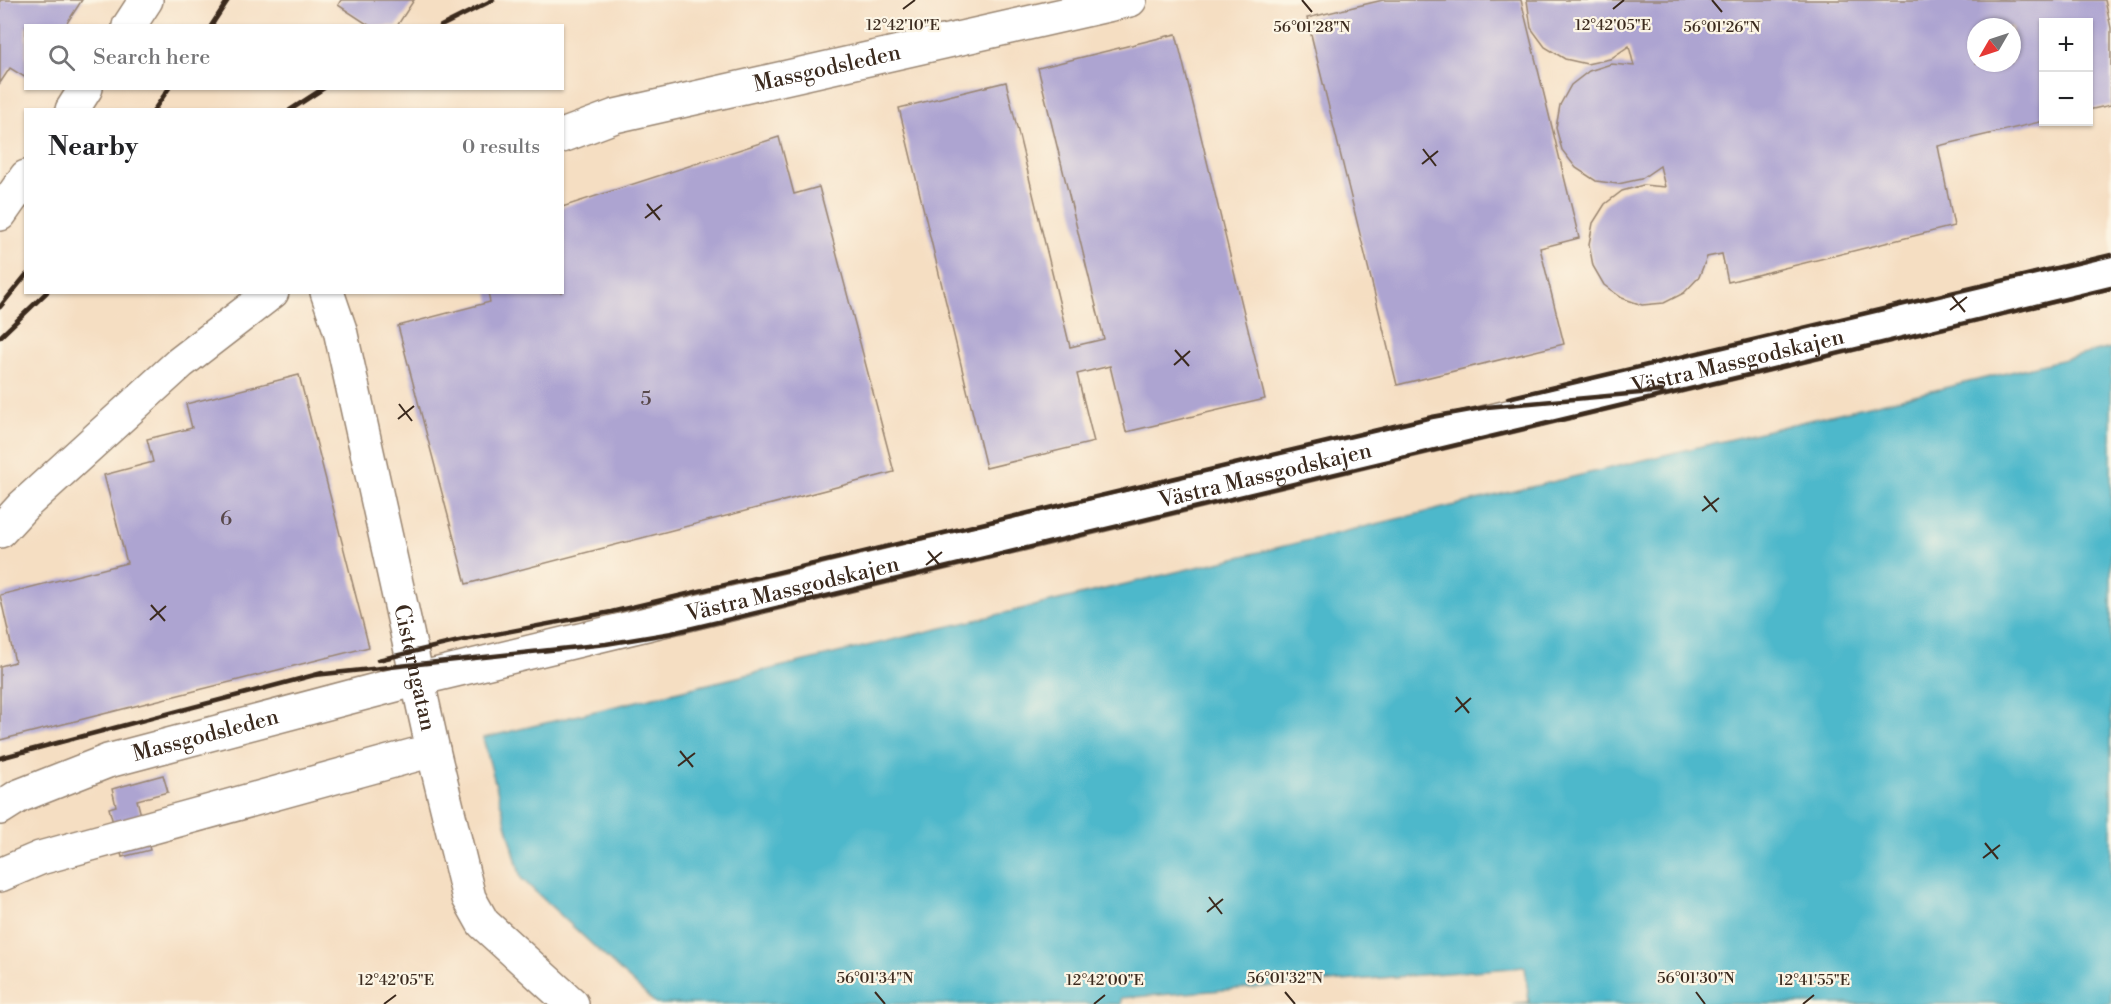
<!DOCTYPE html>
<meta charset="utf-8">
<style>
body{margin:0;font-family:"Libre Bodoni",serif;background:#f6f6f6;color:#202124}
.controls{position:absolute;right:18px;top:18px;display:grid;overflow:hidden;border-radius:0px;box-shadow:0 2px 4px #0004}
.controls button{width:54px;height:54px;display:grid;place-items:center;padding:0;border:0;border-bottom:2px solid #e0e0e0;background:#fff;color:#202124;font:30px sans-serif}
.compass{position:absolute;left:1967px;top:18px;width:54px;height:54px;border-radius:50%;background:#fff;box-shadow:0 2px 4px #0004;rotate:231deg}
.list{margin:0;padding:0;list-style:none}
h2{display:flex;justify-content:space-between;align-items:center;height:78px;margin:0;padding:0 24px;font-size:26px}
h2 small{font-size:20px;font-weight:400;color:#757577}
.icon{flex:none;width:33px;height:33px;fill:none;stroke:currentColor;stroke-width:2;stroke-linecap:round;stroke-linejoin:round}
.map{position:relative;flex:none;width:2111px;height:1004px;overflow:hidden}
.search{position:absolute;background:#fff;box-shadow:0 2px 4px #0004;left:24px;top:24px;width:540px;height:66px;display:flex;align-items:center;gap:15px;box-sizing:border-box;padding:0 21px;border-radius:0px;color:#757577;font-size:22px}
.panel{position:absolute;background:#fff;box-shadow:0 2px 4px #0004;left:24px;top:108px;width:540px;height:186px;border-radius:0px}
.map>svg:first-child{display:block}
.water{fill:#4eb8cb;stroke:#447174;stroke-width:1.5}
.building{fill:#ada4d1;fill-rule:evenodd}
.lines{fill:none;stroke-linecap:round;stroke-linejoin:round}
.minor-casing{stroke:#988470;stroke-width:36}
.minor{stroke:#fff;stroke-width:33}
.rail{stroke:#3b2a1e;stroke-width:4.5}
.ticks{fill:none;stroke:#3b2a1e;stroke-width:2}
.labels{text-anchor:middle;dominant-baseline:central;stroke-width:4.5;stroke-linejoin:round;paint-order:stroke}
.number-label{font-size:20px;fill:#58484b}
.street-label{font-size:22px;fill:#3b2a1e;stroke:#fcf5e5}
.ticks-label{font-size:15px;text-anchor:middle;fill:#3b2a1e;stroke:#fcf5e5;stroke-width:4.5;stroke-linejoin:round;paint-order:stroke}
</style>
<div class="map">
<svg width="2111" height="1004" viewBox="0 0 2111 1004">
<rect width="100%" height="100%" fill="#fcf5e5"/>
<filter id="ink" filterUnits="userSpaceOnUse"><feTurbulence type="fractalNoise" baseFrequency=".0167" numOctaves="2"/><feDisplacementMap in="SourceGraphic" scale="12" xChannelSelector="R" yChannelSelector="G"/><feConvolveMatrix kernelMatrix="1 2 1 2 8 2 1 2 1" color-interpolation-filters="sRGB"/></filter>
<filter id="wash" filterUnits="userSpaceOnUse"><feTurbulence type="fractalNoise" baseFrequency=".008" numOctaves="4" result="noise"/><feDisplacementMap in="SourceGraphic" scale="24" xChannelSelector="R" yChannelSelector="G"/><feGaussianBlur stdDeviation="1.35" result="paint"/><feColorMatrix in="noise" values="0 0 0 0 0 0 0 0 0 0 0 0 0 0 0 0 0 1.4 0 .05"/><feComposite in="paint" operator="in"/></filter>
<g filter="url(#wash)">
<rect width="100%" height="100%" fill="#f5dec2"/>
<path class="water" d="M 2111,348 L 2111,1004 L 1512,1004 L 1529,1002 L 1525,967 L 1121,998 L 1121,1004 L 656,1004 L 521,878 L 483,738 Z"/>
<g id="blocks">
<path class="building" d="M 0,0 L 82,0 L 65,26 L 26,26 L 26,78 L 10,68 L 0,83 Z
M 341,0 L 414,0 L 397,26 L 370,26 L 338,5 Z
M 1383,0 L 1521,0 L 1579,238 L 1540,248 L 1564,344 L 1397,385 L 1307,18 Z
M 1527,0 L 2105,0 L 2111,28 L 2111,105 L 2088,110 L 2088,22 L 2044,22 L 2044,121 L 1938,146 L 1954,226 L 1728,282 L 1722,254 L 1707,257 L 1699,277 L 1684,293 L 1664,303 L 1642,305 L 1622,298 L 1604,285 L 1593,266 L 1589,244 L 1593,223 L 1605,204 L 1622,191 L 1643,185 L 1665,187 L 1660,166 L 1641,179 L 1618,184 L 1596,181 L 1576,168 L 1562,150 L 1556,128 L 1560,105 L 1571,85 L 1589,71 L 1611,64 L 1634,66 L 1629,46 L 1610,59 L 1587,64 L 1565,59 L 1545,47 L 1531,28 ZM 1976,27 L 2012,27 L 2012,63 L 1976,63 Z
M 1176,34 L 1265,399 L 1126,432 L 1110,366 L 1077,374 L 1094,442 L 986,468 L 899,108 L 1006,82 L 1070,347 L 1104,339 L 1038,68 Z
M 779,137 L 794,194 L 819,187 L 894,472 L 466,584 L 398,326 L 490,302 L 488,292 L 562,292 L 562,207 Z
M 299,375 L 369,647 L 0,740 L 0,666 L 15,662 L 0,595 L 127,563 L 104,475 L 153,462 L 147,439 L 192,428 L 186,404 Z
M 163,775 L 168,792 L 137,800 L 150,850 L 122,857 L 109,808 L 116,806 L 112,789 Z"/>
</g>
</g>
<g filter="url(#ink)">
<use href="#blocks" fill-opacity="0" stroke="#988470" stroke-width="1.5"/>
<g class="lines">
<defs>
<g id="minor">
<path d="M 129,26 L 146,0"/>
<path d="M 72,110 L 86,88"/>
<path id="s1" d="M 562,136 L 615,116 L 1130,0"/>
<path d="M 0,214 L 26,177"/>
<path id="s2" d="M 327,292 L 340,330 L 433,750 L 469,898 L 483,923 L 572,1004"/>
<path d="M 0,531 L 23,506 L 180,363 L 272,292"/>
<path id="s3" d="M 0,808 L 19,796 L 108,761 L 418,679 L 2111,272"/>
<path d="M 0,875 L 40,858 L 433,750"/>
</g>
</defs>
<use href="#minor" class="minor-casing"/>
<use href="#minor" class="minor"/>
<path class="rail" d="M 211,26 L 228,0
M 441,26 L 493,0
M 154,110 L 169,88
M 290,110 L 324,88
M 0,307 L 26,275
M 0,337 L 47,292
M 1508,398 L 2111,255
M 378,660 L 459,641 L 611,612 L 1432,417 L 1487,407 L 1662,391
M 315,675 L 606,644 L 672,633 L 2111,288
M 0,758 L 322,673"/>
</g>
</g>
<path class="ticks" d="M 1302,0 L 1312,12M 1712,0 L 1722,12M 903,9 L 915,0M 1613,9 L 1624,0M 1423,149 L 1436,166M 1422,164 L 1438,151M 647,204 L 660,220M 645,218 L 662,205M 1952,296 L 1965,312M 1950,310 L 1967,297M 1175,350 L 1189,366M 1174,365 L 1190,351M 399,404 L 412,421M 398,419 L 414,406M 1704,496 L 1717,512M 1702,511 L 1719,498M 928,551 L 941,567M 926,565 L 942,552M 151,605 L 165,621M 150,620 L 166,606M 1456,697 L 1469,713M 1455,712 L 1471,698M 680,751 L 693,767M 678,766 L 695,753M 1985,843 L 1998,859M 1983,858 L 2000,845M 1209,897 L 1222,914M 1207,912 L 1223,899M 875,992 L 885,1004M 1285,992 L 1295,1004M 1696,992 L 1705,1004M 384,1004 L 396,995M 1094,1004 L 1105,995M 1803,1004 L 1814,995"/>
<g class="labels">
<g class="number-label">
<text x="646" y="399">5</text>
<text x="226" y="519">6</text>
</g>
<g class="street-label">
<text stroke="none"><textPath href="#s1" startOffset="274">Massgodsleden</textPath></text>
<text stroke="none"><textPath href="#s3" startOffset="1796">Västra Massgodskajen</textPath></text>
<text stroke="none"><textPath href="#s3" startOffset="1310">Västra Massgodskajen</textPath></text>
<text stroke="none"><textPath href="#s3" startOffset="824">Västra Massgodskajen</textPath></text>
<text stroke="none"><textPath href="#s2" startOffset="386">Cisterngatan</textPath></text>
<text stroke="none"><textPath href="#s3" startOffset="219">Massgodsleden</textPath></text>
</g>
</g>
<g class="ticks-label">
<text x="903" y="30">12°42'10"E</text>
<text x="1613" y="30">12°42'05"E</text>
<text x="1312" y="32">56°01'28"N</text>
<text x="1722" y="32">56°01'26"N</text>
<text x="875" y="983">56°01'34"N</text>
<text x="1285" y="983">56°01'32"N</text>
<text x="1696" y="983">56°01'30"N</text>
<text x="396" y="985">12°42'05"E</text>
<text x="1105" y="985">12°42'00"E</text>
<text x="1814" y="985">12°41'55"E</text>
</g>
</svg>
<div class="controls">
<button>+</button>
<button>−</button>
</div>
<svg class="compass" viewBox="-18 -18 36 36"><path d="M0-13l5 13h-10z" fill="#e53935"/><path d="M0 13l5-13h-10z" fill="#757577"/></svg>
<div class="search"><svg class="icon" aria-label="search" viewBox="0 0 24 24"><circle cx="10" cy="10" r="6"/><path d="M15 15l6 6"/></svg>Search here</div>
<section class="panel">
<h2>Nearby<small>0 results</small></h2>
<ul class="list">
</ul>
</section>
</div>
